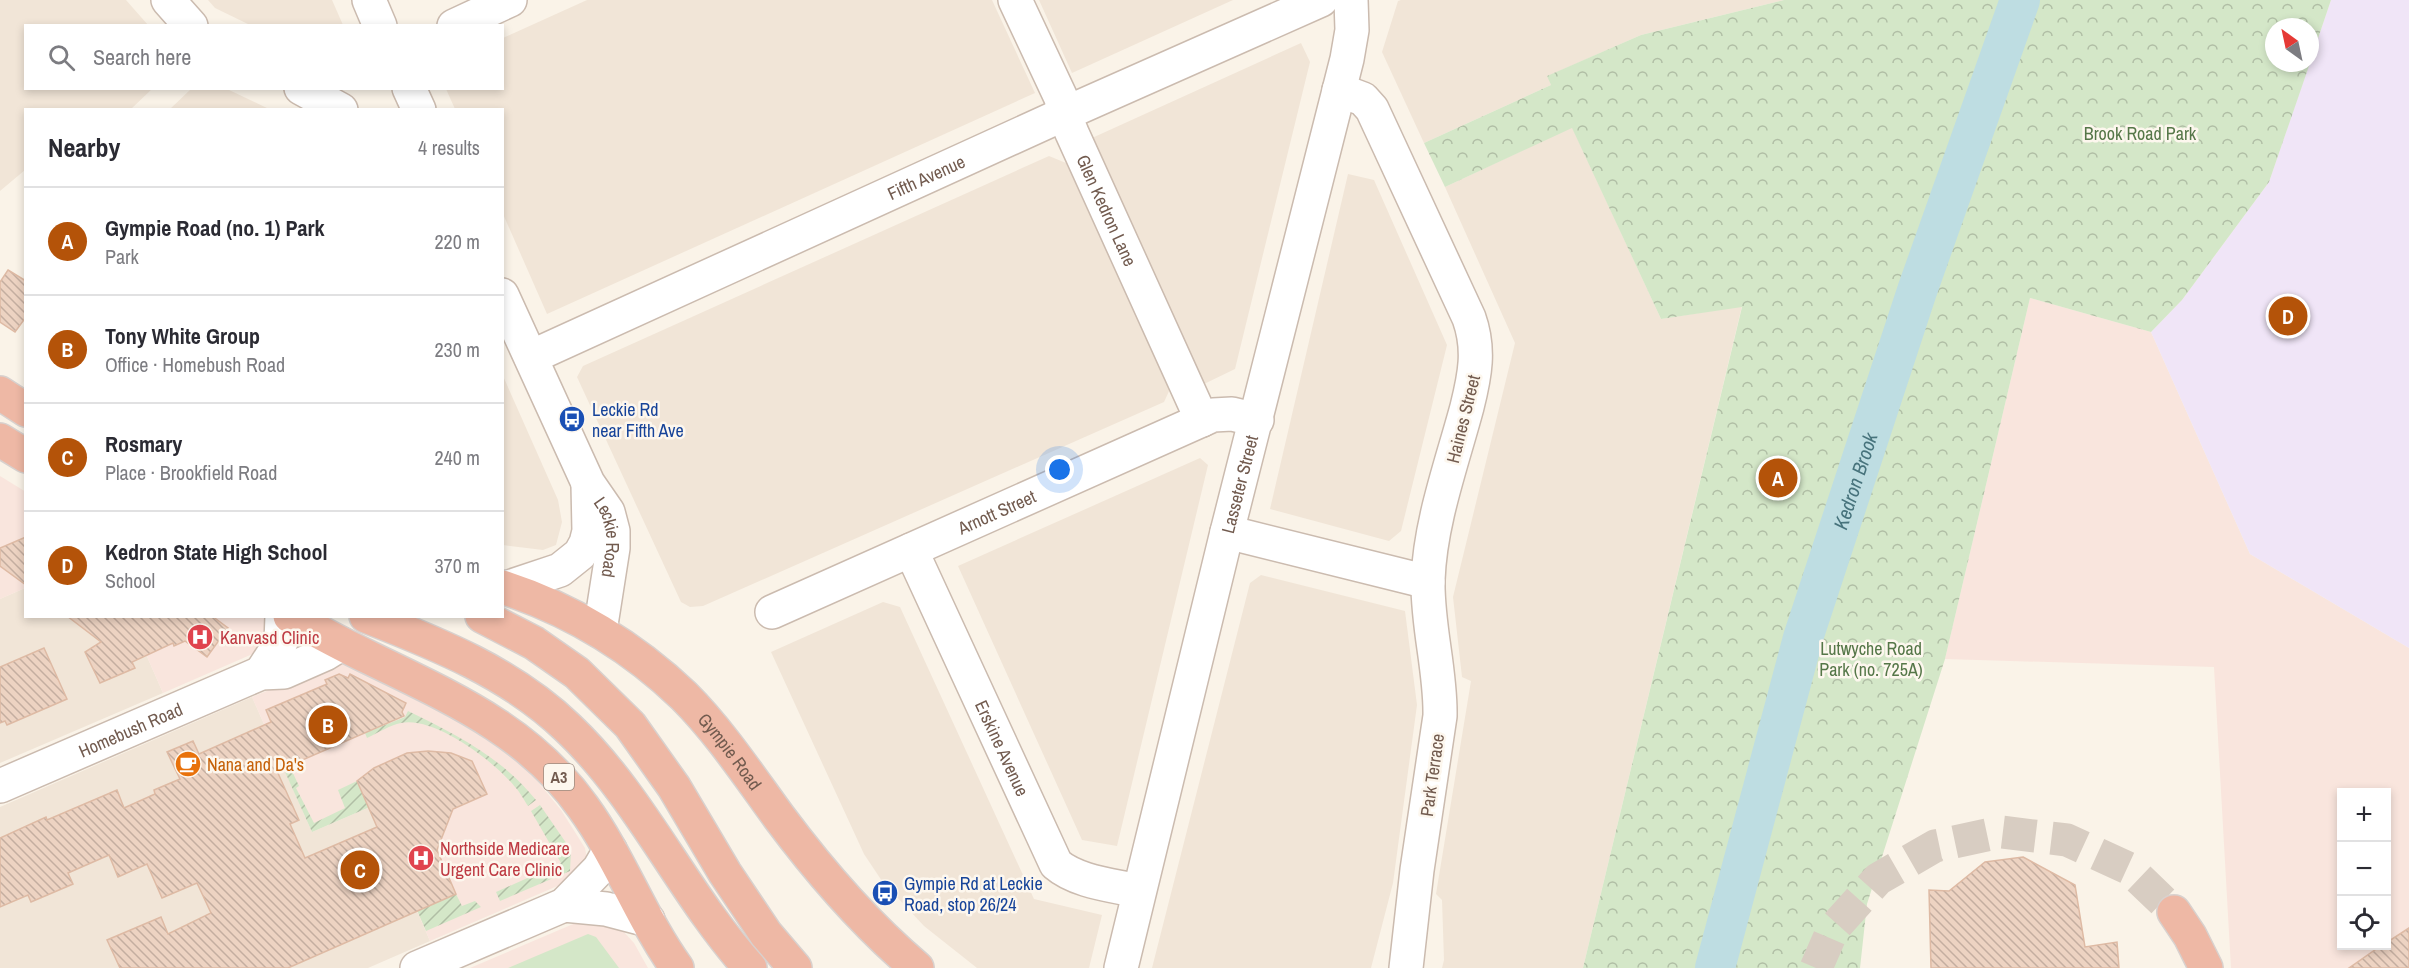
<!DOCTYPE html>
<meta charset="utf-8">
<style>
body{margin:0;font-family:"Archivo Narrow",sans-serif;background:#f7f7f7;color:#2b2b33}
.controls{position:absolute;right:18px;bottom:18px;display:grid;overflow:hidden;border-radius:0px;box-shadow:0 3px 9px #0003}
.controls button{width:54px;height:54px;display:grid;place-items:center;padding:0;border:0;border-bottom:2px solid #e1e1e2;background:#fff;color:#2b2b33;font:30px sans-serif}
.compass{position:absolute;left:2265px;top:18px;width:54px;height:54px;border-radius:50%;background:#fff;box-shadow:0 3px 9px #0003;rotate:327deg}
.you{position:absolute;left:1060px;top:470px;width:21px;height:21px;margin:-15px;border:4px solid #fff;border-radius:50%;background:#1a73e8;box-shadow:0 0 0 9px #1a73e833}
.badge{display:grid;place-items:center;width:39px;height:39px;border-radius:50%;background:#b45309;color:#fff;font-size:20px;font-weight:700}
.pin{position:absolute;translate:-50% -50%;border:3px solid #fff;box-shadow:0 2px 6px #0006}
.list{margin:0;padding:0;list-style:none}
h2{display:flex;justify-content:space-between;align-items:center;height:78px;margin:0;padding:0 24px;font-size:26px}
h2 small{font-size:20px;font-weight:400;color:#7c7c81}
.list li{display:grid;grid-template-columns:39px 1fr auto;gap:18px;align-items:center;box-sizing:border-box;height:108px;padding:0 24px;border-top:2px solid #e1e1e2}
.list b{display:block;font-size:22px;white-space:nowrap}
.list p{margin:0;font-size:20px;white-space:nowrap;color:#7c7c81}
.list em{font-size:20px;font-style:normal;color:#7c7c81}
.icon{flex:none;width:33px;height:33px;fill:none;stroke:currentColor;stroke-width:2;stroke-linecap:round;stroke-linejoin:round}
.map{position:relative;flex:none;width:2409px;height:968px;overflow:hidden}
.search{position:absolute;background:#fff;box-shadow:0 3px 9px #0003;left:24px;top:24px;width:480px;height:66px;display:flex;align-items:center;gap:15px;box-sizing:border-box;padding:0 21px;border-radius:0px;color:#7c7c81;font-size:22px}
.panel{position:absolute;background:#fff;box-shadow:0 3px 9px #0003;left:24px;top:108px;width:480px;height:510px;border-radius:0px}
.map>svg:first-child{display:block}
.residential{fill:#f1e5d7}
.commercial{fill:#f9e5dd;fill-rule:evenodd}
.education{fill:#f0e5f7}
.grass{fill:#d4e7c8}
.park{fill:url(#park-crowns)}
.garden{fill:url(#garden-furrows)}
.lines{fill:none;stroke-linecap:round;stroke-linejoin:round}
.river{stroke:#bedde2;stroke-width:40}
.building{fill:url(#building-back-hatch);stroke:#debaa4;stroke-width:1.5}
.highway-tunnel{stroke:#d8cdc2;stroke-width:33;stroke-dasharray:33 16;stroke-linecap:butt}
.minor-casing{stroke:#cbbbaf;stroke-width:36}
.highway-casing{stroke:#d8d1ce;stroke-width:36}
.minor{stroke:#fff;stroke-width:33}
.highway{stroke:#eeb8a5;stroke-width:33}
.labels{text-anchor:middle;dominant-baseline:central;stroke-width:5;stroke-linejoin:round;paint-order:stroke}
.shield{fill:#fdf7ee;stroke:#9c8a7f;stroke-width:1.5}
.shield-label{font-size:16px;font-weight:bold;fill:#725b4f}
.park-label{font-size:18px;fill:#557748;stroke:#fdf7ee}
.street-label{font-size:18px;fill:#725b4f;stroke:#fdf7ee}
.transit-label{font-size:18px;fill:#164399;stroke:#fdf7ee;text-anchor:start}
.health-label{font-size:18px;fill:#be3a42;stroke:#fdf7ee;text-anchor:start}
.food-label{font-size:18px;fill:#c56008;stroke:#fdf7ee;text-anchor:start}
.water-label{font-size:20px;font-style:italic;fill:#47737c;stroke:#fdf7ee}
</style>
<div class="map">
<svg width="2409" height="968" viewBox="0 0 2409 968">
<defs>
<pattern id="park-crowns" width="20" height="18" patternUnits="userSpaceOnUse" patternTransform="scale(1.5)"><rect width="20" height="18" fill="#d4e7c8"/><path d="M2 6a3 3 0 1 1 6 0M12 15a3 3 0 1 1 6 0" fill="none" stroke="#b0bea5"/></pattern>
<pattern id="garden-furrows" width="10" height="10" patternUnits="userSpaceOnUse" patternTransform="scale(1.5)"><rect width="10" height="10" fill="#d4e7c8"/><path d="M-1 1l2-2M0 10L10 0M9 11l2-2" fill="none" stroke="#b0bea5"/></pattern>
<pattern id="building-back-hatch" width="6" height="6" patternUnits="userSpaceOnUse" patternTransform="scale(1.5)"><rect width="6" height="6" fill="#edd3c2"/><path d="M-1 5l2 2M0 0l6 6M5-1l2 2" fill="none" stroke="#c4aea0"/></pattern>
</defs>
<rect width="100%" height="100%" fill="#faf3e8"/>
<path class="residential" d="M 0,0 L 126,0 L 148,25 L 26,26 L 26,88 L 152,89 L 131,109 L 26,110 L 25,170 L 0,191 Z
M 208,0 L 332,0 L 343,25 L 250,25 L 215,8 Z
M 587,0 L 992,0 L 1035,93 L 547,314 L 503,214 L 502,110 L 455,109 L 446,89 L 502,88 L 503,38 Z
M 1039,0 L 1233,0 L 1072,73 Z
M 1401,0 L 1784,0 L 1641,35 L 1548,76 L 1551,85 L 1424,143 L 1382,52 L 1398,1 Z
M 1301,43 L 1310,62 L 1235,369 L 1204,384 L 1092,138 Z
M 191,89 L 227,89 L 269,109 L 170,109 Z
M 1572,127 L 1661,319 L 1742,306 L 1583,968 L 1442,968 L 1444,960 L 1442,900 L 1436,894 L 1471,681 L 1462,677 L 1453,597 L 1515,343 L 1445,187 Z
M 1049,156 L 1066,163 L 1170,389 L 1164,402 L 703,606 L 690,607 L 681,602 L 577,377 L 583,366 Z
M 1348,174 L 1374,180 L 1447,345 L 1401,531 L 1389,541 L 1270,509 Z
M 503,376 L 558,500 L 562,522 L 556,545 L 543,550 L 503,545 Z
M 1200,458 L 1208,465 L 1117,846 L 1082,840 L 958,566 Z
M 1261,575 L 1405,611 L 1417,705 L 1393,883 L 1371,968 L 1152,968 L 1250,583 Z
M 25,588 L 26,616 L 138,617 L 131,620 L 163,693 L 0,763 L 0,599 Z
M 883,602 L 900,607 L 1034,899 L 1102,915 L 1089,968 L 977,968 L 924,926 L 882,881 L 864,854 L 771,652 Z
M 252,697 L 312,832 L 372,806 L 430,941 L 368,968 L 0,968 L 0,807 Z"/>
<path class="commercial" d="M 2030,298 L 2151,332 L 2250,554 L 2409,648 L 2409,968 L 2231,968 L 2214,667 L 1945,659 ZM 2342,792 L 2386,792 L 2386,946 L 2342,946 Z
M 0,476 L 26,492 L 25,588 L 0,599 Z
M 138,616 L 262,617 L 269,623 L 262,650 L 163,693 L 131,620 Z
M 338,661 L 444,708 L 510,754 L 529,771 L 561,810 L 585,848 L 587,860 L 569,881 L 430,941 L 372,806 L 312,832 L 252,697 Z
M 585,919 L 622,930 L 634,943 L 648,968 L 470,968 Z"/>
<path class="education" d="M 2331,0 L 2409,0 L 2409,648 L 2250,554 L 2151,332 L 2182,300 L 2269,182 Z"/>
<path class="grass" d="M 588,934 L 596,937 L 619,968 L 508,968 Z"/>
<path class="park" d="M 1784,0 L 2331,0 L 2310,62 L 2310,27 L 2274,27 L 2274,63 L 2310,63 L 2269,182 L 2182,300 L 2151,332 L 2030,298 L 1945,659 L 1867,904 L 1860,968 L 1583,968 L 1742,307 L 1661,319 L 1572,128 L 1445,187 L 1424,143 L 1551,85 L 1547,76 L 1641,35 Z"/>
<path class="garden" d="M 408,711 C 457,735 501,757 536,800 L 528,806 C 524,800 520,792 515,787 C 495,762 435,716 401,723 C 390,725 378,733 367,738 L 365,733 L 405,717 Z
M 291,769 L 299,786 L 296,788 L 314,823 L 345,808 L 338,790 L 357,781 L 366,802 L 375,798 L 427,906 L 456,894 L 462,906 L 475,901 L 481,907 L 426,931 L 372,806 L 312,832 L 285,772 Z
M 540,805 L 571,850 L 570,871 L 500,901 L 496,892 L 561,863 L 531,811 Z"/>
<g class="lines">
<path class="river" id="s1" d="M 1715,968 L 1803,638 L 1917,291 L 2020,0"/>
</g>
<path class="building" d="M 8,270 L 26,281 L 26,317 L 15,332 L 0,322 L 0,282 Z
M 26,537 L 26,585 L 0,566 L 0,548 Z
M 67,616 L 212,616 L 228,628 L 207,657 L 185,641 L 174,646 L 173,643 L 132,662 L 135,668 L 100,683 L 85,652 L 101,642 Z
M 44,648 L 67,699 L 7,725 L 5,721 L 0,723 L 0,667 Z
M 339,674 L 348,678 L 350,674 L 406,703 L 402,712 L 404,716 L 277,771 L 299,820 L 290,824 L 305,858 L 377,827 L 357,781 L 374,768 L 407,753 L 428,751 L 451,753 L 472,761 L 487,794 L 453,809 L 437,850 L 456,894 L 288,968 L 120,968 L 107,940 L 161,917 L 168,934 L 211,913 L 197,883 L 162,898 L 147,864 L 118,877 L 109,855 L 68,873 L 73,884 L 31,902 L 28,895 L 0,907 L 0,838 L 46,817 L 47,820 L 117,790 L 124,808 L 155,794 L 154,790 L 180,779 L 167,752 L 193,741 L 199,754 L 271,722 L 266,710 L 327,684 L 325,680 Z
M 2023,857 L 2075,885 L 2085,947 L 2117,942 L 2119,968 L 1931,968 L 1929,890 L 1949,891 L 1985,862 Z
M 2409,928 L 2409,968 L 2349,968 L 2382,945 L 2386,945 L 2386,943 Z"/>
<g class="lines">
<path class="highway-tunnel" d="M 1816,968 L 1833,929 L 1878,879 L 1935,846 L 2001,832 L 2067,840 L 2128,868 L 2174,912"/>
<defs>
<g id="minor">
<path d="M 168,0 L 191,26"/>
<path d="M 369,0 L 380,26"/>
<path id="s2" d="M 1015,0 L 1061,98 L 1064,114 L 1072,133 L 1202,420"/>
<path d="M 454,26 L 510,0"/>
<path d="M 301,88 L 341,110"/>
<path d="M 409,88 L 419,110"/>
<path d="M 1339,90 L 1363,99 L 1372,109 L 1469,318 C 1480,349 1475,375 1467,407 C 1452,463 1430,522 1428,580 C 1427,626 1441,671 1440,716 L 1417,870 L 1406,968"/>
<path id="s3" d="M 502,295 L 588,483 L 608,512 L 613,531 L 613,548 L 600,631"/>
<path id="s4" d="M 531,357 L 1064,114 L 1321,0"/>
<path d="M 1227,532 L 1428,582"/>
<path id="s5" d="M 911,550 L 1056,864 C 1077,882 1112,885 1138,891"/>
<path d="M 506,588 L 560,570 L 580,554 L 586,543 L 589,531 L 588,485"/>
<path id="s6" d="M 772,612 L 1213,415 L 1232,414 L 1257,420"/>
<path d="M 261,673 L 281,642 L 282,616"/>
<path id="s7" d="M 0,786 L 261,673 L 284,672 L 325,654 L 341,644"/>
<path d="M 564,905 L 606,909 L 648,920"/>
<path d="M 417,968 L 564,905 L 599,869 L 610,850"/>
<path id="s8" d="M 1121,968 L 1227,532 L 1347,59 L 1352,30 L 1351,0"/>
</g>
<g id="highway">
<path d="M 0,393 L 26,410"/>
<path d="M 0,440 L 26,456"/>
<path id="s9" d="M 502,587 C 570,609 633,647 684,696 C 720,732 749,776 779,817 C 820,872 865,924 917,968"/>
<path d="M 290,616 C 317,631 343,645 370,658 C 452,698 529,731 583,807 C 620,858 641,918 677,968"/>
<path d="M 366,616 C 438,644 511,673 568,728 C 641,797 683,894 750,968"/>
<path d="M 482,616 L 534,643 L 577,673 L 630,725 L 674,787 L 725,873 L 766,934 L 795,968"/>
<path d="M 2174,912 L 2190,936 L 2206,968"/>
</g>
</defs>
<use href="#minor" class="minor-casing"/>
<use href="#highway" class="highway-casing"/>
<use href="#minor" class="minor"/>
<use href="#highway" class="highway"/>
</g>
<defs>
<symbol id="bus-disc" viewBox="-11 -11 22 22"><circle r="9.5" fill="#1a4fb4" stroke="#fdf7ee"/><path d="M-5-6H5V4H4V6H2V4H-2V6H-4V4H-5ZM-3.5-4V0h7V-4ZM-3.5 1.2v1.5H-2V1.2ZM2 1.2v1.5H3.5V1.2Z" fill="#fff"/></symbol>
<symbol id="hospital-disc" viewBox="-11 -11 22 22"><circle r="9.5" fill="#e0444e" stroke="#fdf7ee"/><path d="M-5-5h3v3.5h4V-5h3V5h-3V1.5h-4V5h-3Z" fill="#fff"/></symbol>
<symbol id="cafe-disc" viewBox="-11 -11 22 22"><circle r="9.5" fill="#e8710a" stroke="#fdf7ee"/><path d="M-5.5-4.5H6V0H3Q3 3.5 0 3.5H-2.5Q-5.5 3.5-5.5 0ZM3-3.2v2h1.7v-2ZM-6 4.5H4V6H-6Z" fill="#fff"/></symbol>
</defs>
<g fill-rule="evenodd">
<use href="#bus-disc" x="557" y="404" width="30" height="30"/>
<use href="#hospital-disc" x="185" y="622" width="30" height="30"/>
<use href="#cafe-disc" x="173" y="749" width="30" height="30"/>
<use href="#hospital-disc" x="406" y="843" width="30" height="30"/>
<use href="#bus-disc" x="870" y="878" width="30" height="30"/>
</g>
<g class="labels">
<rect class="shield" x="544" y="764" width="30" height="26" rx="4.5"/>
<g class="shield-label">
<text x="559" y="777">A3</text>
</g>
<g class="park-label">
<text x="2140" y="133">Brook Road Park</text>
<text x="1871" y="648">Lutwyche Road<tspan x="1871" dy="21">Park (no. 725A)</tspan></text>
</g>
<g class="street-label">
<text stroke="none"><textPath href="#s4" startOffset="434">Fifth Avenue</textPath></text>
<text stroke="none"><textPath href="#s2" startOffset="230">Glen Kedron Lane</textPath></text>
<text transform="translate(1463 419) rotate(-76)">Haines Street</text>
<text stroke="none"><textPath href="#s8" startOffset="498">Lasseter Street</textPath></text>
<text stroke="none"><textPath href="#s6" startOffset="246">Arnott Street</textPath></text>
<text stroke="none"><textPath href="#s3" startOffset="267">Leckie Road</textPath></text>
<text stroke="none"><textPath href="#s7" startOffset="142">Homebush Road</textPath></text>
<text stroke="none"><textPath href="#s5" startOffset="218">Erskine Avenue</textPath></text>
<text stroke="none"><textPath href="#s9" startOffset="286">Gympie Road</textPath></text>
<text transform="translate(1432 775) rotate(-82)">Park Terrace</text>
</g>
<g class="transit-label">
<text x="592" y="409">Leckie Rd<tspan x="592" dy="21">near Fifth Ave</tspan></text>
<text x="904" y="883">Gympie Rd at Leckie<tspan x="904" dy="21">Road, stop 26/24</tspan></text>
</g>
<g class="health-label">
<text x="220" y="637">Kanvasd Clinic</text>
<text x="440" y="848">Northside Medicare<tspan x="440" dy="21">Urgent Care Clinic</tspan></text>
</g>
<g class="food-label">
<text x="207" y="764">Nana and Da's</text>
</g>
<g class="water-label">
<text stroke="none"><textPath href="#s1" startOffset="507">Kedron Brook</textPath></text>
</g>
</g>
</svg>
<div class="controls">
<button>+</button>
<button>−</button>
<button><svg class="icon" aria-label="locate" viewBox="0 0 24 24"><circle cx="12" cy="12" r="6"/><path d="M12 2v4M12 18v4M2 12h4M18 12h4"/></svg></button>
</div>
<svg class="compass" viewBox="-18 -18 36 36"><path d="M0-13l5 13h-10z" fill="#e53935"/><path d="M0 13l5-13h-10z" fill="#7c7c81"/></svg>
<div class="you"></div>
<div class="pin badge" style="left:1778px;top:478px">A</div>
<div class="pin badge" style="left:328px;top:725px">B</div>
<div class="pin badge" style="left:360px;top:870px">C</div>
<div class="pin badge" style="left:2288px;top:316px">D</div>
<div class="search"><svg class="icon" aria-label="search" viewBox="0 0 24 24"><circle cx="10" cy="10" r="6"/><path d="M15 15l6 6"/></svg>Search here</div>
<section class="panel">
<h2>Nearby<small>4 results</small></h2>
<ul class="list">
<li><span class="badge">A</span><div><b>Gympie Road (no. 1) Park</b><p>Park</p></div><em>220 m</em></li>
<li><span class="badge">B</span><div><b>Tony White Group</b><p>Office · Homebush Road</p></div><em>230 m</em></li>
<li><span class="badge">C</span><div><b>Rosmary</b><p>Place · Brookfield Road</p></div><em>240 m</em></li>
<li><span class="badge">D</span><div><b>Kedron State High School</b><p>School</p></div><em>370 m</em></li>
</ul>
</section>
</div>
